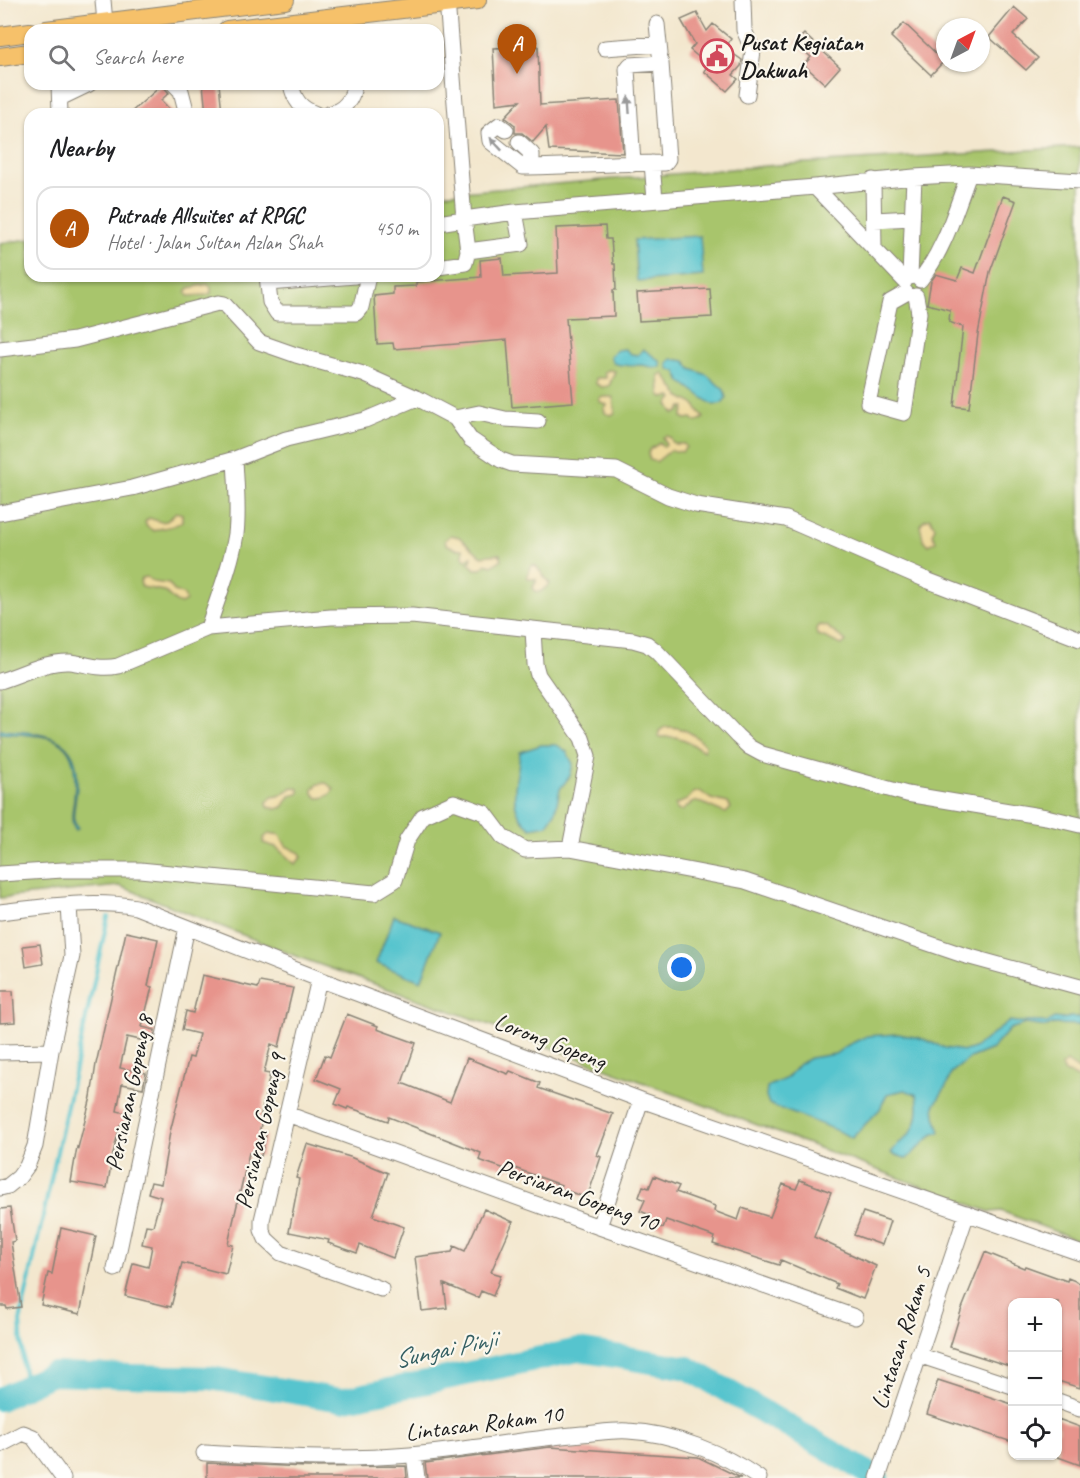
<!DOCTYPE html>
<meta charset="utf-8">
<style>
body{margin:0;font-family:Caveat,sans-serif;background:#f6f6f6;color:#202124}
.controls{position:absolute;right:18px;bottom:18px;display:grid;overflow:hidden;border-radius:12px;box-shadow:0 2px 4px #0004}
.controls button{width:54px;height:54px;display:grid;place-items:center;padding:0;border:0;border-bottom:2px solid #e0e0e0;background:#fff;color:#202124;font:30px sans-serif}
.compass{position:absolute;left:936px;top:18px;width:54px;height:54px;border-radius:50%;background:#fff;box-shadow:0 2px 4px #0004;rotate:41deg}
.you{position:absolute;left:682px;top:968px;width:21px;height:21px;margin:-15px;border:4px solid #fff;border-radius:50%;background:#1a73e8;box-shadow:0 0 0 9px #1a73e833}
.badge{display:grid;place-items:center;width:39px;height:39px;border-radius:50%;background:#b45309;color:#fff;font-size:20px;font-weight:700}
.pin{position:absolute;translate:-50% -50px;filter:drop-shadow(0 2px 3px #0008)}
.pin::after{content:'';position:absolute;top:32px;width:21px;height:18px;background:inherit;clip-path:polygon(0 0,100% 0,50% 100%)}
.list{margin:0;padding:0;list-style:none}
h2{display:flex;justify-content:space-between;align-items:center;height:78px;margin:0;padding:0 24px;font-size:26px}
h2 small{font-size:20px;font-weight:400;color:#757577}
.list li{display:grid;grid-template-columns:39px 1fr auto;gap:18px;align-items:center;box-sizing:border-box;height:84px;margin:0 12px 12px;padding:0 12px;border:2px solid #e0e0e0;border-radius:18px}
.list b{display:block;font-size:22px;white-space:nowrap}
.list p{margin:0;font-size:20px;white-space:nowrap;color:#757577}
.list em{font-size:20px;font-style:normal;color:#757577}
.icon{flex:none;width:33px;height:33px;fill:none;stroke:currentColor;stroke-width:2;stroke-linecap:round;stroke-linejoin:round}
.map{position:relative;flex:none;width:1080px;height:1478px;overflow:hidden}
.search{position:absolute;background:#fff;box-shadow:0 2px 4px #0004;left:24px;top:24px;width:420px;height:66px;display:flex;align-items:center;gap:15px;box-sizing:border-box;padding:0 21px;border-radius:18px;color:#757577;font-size:22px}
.panel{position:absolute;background:#fff;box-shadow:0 2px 4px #0004;left:24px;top:108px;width:420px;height:174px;border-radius:18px}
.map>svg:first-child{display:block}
.green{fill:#a8c56c;stroke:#627044;stroke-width:1.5}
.sand{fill:#eeda9e;stroke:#857b5d;stroke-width:1.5}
.water{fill:#57c4ce;stroke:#3a7075;stroke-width:1.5}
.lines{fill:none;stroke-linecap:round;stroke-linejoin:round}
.stream{stroke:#57c4ce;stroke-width:4}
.river{stroke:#57c4ce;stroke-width:24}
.building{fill:#e7948c}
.minor-casing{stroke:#888275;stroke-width:17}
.major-casing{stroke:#888275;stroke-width:20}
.minor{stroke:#fff;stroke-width:15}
.major{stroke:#f6c16b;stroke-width:18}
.oneway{fill:#999}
.labels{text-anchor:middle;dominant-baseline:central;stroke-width:4.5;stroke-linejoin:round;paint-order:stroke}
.poi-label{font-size:24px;font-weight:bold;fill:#1c1c1c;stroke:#fbf7ec;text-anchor:start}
.street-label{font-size:24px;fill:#1c1c1c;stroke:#fbf7ec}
.water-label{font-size:26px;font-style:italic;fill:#345f63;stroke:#fbf7ec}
</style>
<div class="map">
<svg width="1080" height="1478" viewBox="0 0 1080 1478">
<rect width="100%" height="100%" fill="#fbf7ec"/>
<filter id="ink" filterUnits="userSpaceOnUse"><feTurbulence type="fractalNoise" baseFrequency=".0167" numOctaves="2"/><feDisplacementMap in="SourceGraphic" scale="12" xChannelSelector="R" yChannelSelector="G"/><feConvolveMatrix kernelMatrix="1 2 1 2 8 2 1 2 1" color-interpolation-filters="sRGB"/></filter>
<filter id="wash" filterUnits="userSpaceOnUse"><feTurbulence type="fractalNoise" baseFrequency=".008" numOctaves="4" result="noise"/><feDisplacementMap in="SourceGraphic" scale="24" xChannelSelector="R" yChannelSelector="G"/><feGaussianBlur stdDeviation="1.35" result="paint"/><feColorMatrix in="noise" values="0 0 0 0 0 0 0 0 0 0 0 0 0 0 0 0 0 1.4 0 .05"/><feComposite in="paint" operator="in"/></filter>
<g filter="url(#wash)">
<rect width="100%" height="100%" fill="#f3e7ce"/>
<path class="green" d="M 1080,147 L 1080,1241 L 1001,1211 L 990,1212 L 479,1021 L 298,957 L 120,886 L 0,898 L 0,243 L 30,239 L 30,276 L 438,276 L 438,194 L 789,164 Z"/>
<path class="sand" d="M 207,284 L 211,287 L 211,293 L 207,295 L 188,296 L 186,292 L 189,288 Z
M 609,370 L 615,371 L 609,386 L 602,387 L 596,384 L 596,378 L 606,378 L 604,372 Z
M 664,374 L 680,397 L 694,404 L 704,418 L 696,422 L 692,418 L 686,419 L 682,417 L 685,407 L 682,407 L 679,412 L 674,414 L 668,404 L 673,398 L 670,396 L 665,398 L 660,395 L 659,375 Z
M 600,397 L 613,397 L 615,413 L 611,415 L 605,413 L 604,408 L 607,405 L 599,401 Z
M 667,436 L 671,438 L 672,442 L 675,444 L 684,444 L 686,447 L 682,452 L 671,450 L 656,462 L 650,460 L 648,454 L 650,449 L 660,443 L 663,447 L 666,445 L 663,437 Z
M 176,512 L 182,514 L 182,521 C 174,529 163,526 154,531 L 147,527 L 145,522 L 149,518 L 161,522 L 167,521 Z
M 930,518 L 935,527 L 932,534 L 936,541 L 929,545 L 923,539 L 920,525 L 924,520 Z
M 451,535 L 459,537 L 481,556 L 500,554 L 502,559 L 492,566 L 486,564 L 481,569 L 475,569 L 468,562 L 471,561 L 472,556 L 465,560 L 463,556 L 463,549 L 456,549 L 446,544 L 445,540 Z
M 532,565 L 536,566 L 550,584 L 540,592 L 535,591 L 533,587 L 536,582 L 536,579 L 529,579 L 527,575 Z
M 147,577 L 153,582 L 169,584 L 174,591 L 184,595 L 186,601 L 181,604 L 176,602 L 164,591 L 142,587 L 140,582 L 142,578 Z
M 820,625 L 827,626 C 833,633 839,635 846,641 L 842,645 C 833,642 827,637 817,635 L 816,629 Z
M 665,727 C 682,726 693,733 705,745 L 704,751 L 685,740 L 676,737 L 659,737 L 659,731 Z
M 326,783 L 334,789 C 330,796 326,798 318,798 L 313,793 L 313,789 L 318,784 Z
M 293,787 L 299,789 L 299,794 L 290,796 L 283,807 L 277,809 L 268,807 L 267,802 L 272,797 L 279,796 Z
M 700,791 L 711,799 L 728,803 L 731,808 L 726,813 C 718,811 699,800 694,802 C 690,803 686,808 682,811 L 677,810 L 675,805 L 687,800 L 693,793 Z
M 269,833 L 280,835 L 286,846 L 300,853 L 302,857 L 295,864 L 276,847 L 263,843 L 264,838 Z
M 1067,1062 L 1080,1071 L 1080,1079 L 1065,1072 L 1061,1066 Z"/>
<path class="water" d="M 700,236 L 703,276 L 637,281 L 634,240 Z
M 625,349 L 631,354 L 638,355 L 643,349 L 660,361 L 661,367 C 653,369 649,366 642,365 C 631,365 623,367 613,363 L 610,356 L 617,350 Z
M 672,359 L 685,361 L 691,369 L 707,375 L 724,390 L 726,398 L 722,403 L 714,405 C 701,397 693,390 680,381 L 677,372 L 669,369 L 667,363 Z
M 0,730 C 54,734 86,736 75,802 C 74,812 71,820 78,828 L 76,830 C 69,821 73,809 74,798 C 80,734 55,736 0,733 Z
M 541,745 L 557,745 L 567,752 L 573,764 L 570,776 L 560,789 L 555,813 L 547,825 L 531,828 C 504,808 518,781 520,752 Z
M 394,916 L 440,932 L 421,981 L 376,963 Z
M 1071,1017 L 1080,1017 L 1080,1025 L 1054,1024 L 1047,1027 L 1025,1024 L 1010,1029 L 992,1049 L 970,1058 L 951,1073 L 947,1085 L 934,1106 L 935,1116 L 940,1132 L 932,1135 L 907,1159 L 891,1153 C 896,1144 905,1140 911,1132 C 919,1121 919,1108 917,1095 L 905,1090 L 887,1094 L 880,1109 L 852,1138 C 825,1124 797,1116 769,1104 L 766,1096 L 767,1087 L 787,1078 L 799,1064 L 810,1058 L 835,1054 L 848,1045 L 867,1036 L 898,1034 L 920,1038 L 945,1048 L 965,1051 L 974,1048 L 1010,1021 C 1021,1024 1035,1020 1047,1023 L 1054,1018 L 1062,1019 Z"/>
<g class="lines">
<path class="stream" d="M 25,1387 L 20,1322 L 108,917"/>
<path class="river" d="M 0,1399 L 52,1374 L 210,1378 L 341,1400 L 579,1350 L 688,1368 L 877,1478"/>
</g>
<g id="blocks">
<path class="building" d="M 1014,7 L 1028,19 L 1013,35 L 1038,58 L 1026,70 L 989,37 Z
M 697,13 L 707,31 L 713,24 L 731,39 L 725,48 L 742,60 L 741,66 L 733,75 L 738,79 L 727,91 L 704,71 L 708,65 L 690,50 L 695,44 L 681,20 Z
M 904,23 L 944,61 L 931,75 L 891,37 Z
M 804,34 L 840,67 L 825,84 L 804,65 L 811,57 L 795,43 Z
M 538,46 L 540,105 L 619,100 L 623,153 L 549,150 L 546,127 L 533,142 L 522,133 L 515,133 L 515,125 L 505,117 L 520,101 L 496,104 L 493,48 Z
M 203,84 L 219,84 L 222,112 L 206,114 Z
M 162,85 L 169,93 L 161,100 L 174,114 L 129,114 Z
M 1003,196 L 1016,201 L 990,272 L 978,334 L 969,408 L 954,406 L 963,327 L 949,322 L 950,310 L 927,304 L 931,281 L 936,274 L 957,280 L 962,268 L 975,273 Z
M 605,226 L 606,239 L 611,239 L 613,264 L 615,264 L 616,290 L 613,290 L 614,316 L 566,318 L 573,402 L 512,407 L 507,340 L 394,349 L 393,343 L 377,344 L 374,296 L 393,294 L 393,287 L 416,286 L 416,282 L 481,277 L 480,260 L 502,258 L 504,276 L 558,273 L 556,228 Z
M 710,289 L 712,317 L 639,321 L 637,293 Z
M 126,932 L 158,939 L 148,986 L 152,987 L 142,1027 L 155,1030 L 153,1043 L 127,1037 L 120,1068 L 146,1073 L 143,1088 L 122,1084 L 117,1111 L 130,1114 L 127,1127 L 120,1125 L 113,1154 L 107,1188 L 71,1182 L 77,1147 L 78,1148 L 91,1097 L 96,1064 Z
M 40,944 L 43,964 L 26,967 L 23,946 Z
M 202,975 L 258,988 L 260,982 L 293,988 L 279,1047 L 271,1044 L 264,1073 L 270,1074 L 260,1119 L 262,1120 L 259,1133 L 266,1135 L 261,1156 L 249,1153 L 228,1244 L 233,1245 L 226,1274 L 182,1263 L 171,1307 L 125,1296 L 133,1263 L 148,1267 L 152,1246 L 142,1244 L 146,1225 L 153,1226 L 161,1197 L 148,1193 L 151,1182 L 161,1184 L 170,1132 L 189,1057 L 193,1058 L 199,1034 L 182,1030 L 186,1011 L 193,1013 Z
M 0,991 L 13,991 L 15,1022 L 0,1023 Z
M 347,1014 L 378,1026 L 377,1029 L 416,1043 L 402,1083 L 450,1102 L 467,1058 L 508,1074 L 510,1071 L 540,1083 L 538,1088 L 613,1114 L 597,1155 L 601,1157 L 587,1198 L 559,1188 L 561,1185 L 509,1166 L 508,1170 L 479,1160 L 481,1153 L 389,1117 L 388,1121 L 348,1107 L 347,1109 L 335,1104 L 341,1089 L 316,1079 L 325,1055 L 330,1057 Z
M 307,1144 L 350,1157 L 388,1173 L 373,1216 L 404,1227 L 393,1258 L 360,1245 L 357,1253 L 328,1243 L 329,1240 L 289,1232 L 299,1179 L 296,1178 Z
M 654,1176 L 679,1186 L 676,1192 L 715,1206 L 714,1211 L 738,1220 L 742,1208 L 770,1217 L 783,1184 L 796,1189 L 800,1180 L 831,1192 L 814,1237 L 876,1266 L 863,1299 L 835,1288 L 837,1284 L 781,1260 L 779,1265 L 713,1244 L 715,1237 L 666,1220 L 663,1228 L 647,1222 L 650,1215 L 640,1211 L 645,1200 L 639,1197 L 643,1186 L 649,1188 Z
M 10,1208 L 15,1241 L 11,1242 L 21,1307 L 7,1309 L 6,1306 L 0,1306 L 0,1209 Z
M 484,1209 L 513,1222 L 491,1272 L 501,1275 L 493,1296 L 481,1291 L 478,1298 L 444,1284 L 447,1308 L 422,1311 L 415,1257 L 452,1252 L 454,1246 L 465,1251 Z
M 863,1212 L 890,1221 L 882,1245 L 854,1235 Z
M 61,1228 L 96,1236 L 80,1314 L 41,1305 L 48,1273 L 52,1274 Z
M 985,1252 L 1024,1268 L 1025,1266 L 1067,1281 L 1068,1278 L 1080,1283 L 1080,1388 L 1058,1381 L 1058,1302 L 1012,1302 L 1012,1367 L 950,1347 L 961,1311 Z
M 938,1380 L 1012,1404 L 1012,1442 L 927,1414 Z
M 1058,1419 L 1080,1427 L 1080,1465 L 1058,1457 Z
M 550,1447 L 698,1457 L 741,1478 L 427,1478 L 425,1463 Z
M 207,1463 L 307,1467 L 406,1466 L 407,1478 L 207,1478 Z"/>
</g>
</g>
<g filter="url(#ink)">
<use href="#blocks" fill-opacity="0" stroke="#888275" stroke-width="1.5"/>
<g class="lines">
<defs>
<path id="minor" d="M 103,0 L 105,23
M 447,0 L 464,219 L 515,212 L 815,187 L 914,177 L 969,174 L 1080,181
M 743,0 L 744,30 L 753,51 L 747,95
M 657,24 L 660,54
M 605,48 L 659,44
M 59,84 L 60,114
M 174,84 L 181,91 L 187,114
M 291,84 C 294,100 301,109 316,114
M 60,98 L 89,84
M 328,114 C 343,111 353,100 354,84
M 506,130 L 499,125 L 489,133 L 490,141 L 523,167 C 570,166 618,163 665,163 L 668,159 L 661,63 L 630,65 L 627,69 L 633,164
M 519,142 L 532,154 L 532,158 L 523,167
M 652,163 L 655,200
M 873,180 L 874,249
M 815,187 L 905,281
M 874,220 L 912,218
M 438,223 L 464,219 L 468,251 L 521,244 L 515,212
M 438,267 L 465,263 L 468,251
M 267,276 L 270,302 L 277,313 L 356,313 L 361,307 L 368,276
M 910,277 L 914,177
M 920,280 C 945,249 955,211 969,174
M 268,283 L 355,276
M 906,293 L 890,302 L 868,403 L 904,413 L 919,313 L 916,296
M 0,349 L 75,340 L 218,303 L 224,304 L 259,342 L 296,355 L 363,374 L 417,398
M 455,418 L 479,413 L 505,419 L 538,421
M 0,513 L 132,488 L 235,459 L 286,439 L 365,420 L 417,398 L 455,418 L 470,439 L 501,460 L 512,464 L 616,470 L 668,496 L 696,505 L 786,519 L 929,581 L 1080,639
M 208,628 C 218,597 231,566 236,534 C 239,510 236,484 235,459
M 0,681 C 22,674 47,661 70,662 C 87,664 100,670 118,666 L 208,628 L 331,617 L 412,616 L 633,640 L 647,644 L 656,651 L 737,736 L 749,747 L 762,754 L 907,794 L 1046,817 L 1080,825
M 570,848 L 745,881 L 963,955 L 1080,987
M 0,874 L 63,870 L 140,870 L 374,893 L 395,880 L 407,840 L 423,816 L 454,802 L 485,813 L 503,837 L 525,850 L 570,848 L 588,756 L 582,738 L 538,675 L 535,664 L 533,630
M 0,912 C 45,907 91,899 136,907 L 319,979 L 641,1100 L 1080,1253
M 319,979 L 262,1220 L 262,1230 L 266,1239 L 281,1253 L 381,1289
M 0,1052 L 51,1051
M 287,1114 L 599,1227 L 855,1317
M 0,1188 L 8,1186 L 19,1177 L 27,1166 L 35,1146 L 51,1051 L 72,956 L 69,905
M 599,1227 L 641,1100
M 115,1269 L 187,927
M 918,1355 L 1012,1386
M 1058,1401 L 1080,1409
M 0,1445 L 23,1433 L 33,1437 L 63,1478
M 204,1453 C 273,1457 341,1461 410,1455 C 467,1450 524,1439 582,1434 C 597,1433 613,1430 628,1431 C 673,1433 723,1453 759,1478
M 414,1455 L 417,1478
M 878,1478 L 967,1213"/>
<path id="major" d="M 46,30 L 285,0
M 227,30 L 477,0
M 0,36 L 30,32
M 0,57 L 30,53"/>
</defs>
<use href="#minor" class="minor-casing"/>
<use href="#major" class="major-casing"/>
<use href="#minor" class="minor"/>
<use href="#major" class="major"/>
</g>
<defs><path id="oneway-solid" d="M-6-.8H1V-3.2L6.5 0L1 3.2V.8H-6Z" transform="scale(1.5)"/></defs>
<g class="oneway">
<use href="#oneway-solid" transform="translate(629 105) rotate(-94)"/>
<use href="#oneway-solid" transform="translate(496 144) rotate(-133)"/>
</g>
</g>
<defs>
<symbol id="civic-ring" viewBox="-11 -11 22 22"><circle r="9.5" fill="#fbf7ec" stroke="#d1495b" stroke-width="1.5"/><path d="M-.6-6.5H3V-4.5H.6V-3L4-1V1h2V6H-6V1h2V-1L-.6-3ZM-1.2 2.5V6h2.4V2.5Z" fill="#d1495b"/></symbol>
</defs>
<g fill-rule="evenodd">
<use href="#civic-ring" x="698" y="37" width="38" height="38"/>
</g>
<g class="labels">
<g class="poi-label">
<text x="740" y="42">Pusat Kegiatan<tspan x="740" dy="28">Dakwah</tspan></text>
</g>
<g class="street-label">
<text transform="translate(550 1041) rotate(21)">Lorong Gopeng</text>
<text transform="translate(129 1093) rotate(-78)">Persiaran Gopeng 8</text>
<text transform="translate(260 1131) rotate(-77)">Persiaran Gopeng 9</text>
<text transform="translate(578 1195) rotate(20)">Persiaran Gopeng 10</text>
<text transform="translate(901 1338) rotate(-72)">Lintasan Rokam 5</text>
<text transform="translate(484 1423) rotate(-7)">Lintasan Rokam 10</text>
</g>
<g class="water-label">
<text transform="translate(445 1349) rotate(-12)">Sungai Pinji</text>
</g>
</g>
</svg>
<div class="controls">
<button>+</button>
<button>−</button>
<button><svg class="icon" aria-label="locate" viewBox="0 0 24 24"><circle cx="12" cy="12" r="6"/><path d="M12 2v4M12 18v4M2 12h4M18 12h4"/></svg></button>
</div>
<svg class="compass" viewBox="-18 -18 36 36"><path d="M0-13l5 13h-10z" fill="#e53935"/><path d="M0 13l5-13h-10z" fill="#757577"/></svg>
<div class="you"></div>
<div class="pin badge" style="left:517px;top:74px">A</div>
<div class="search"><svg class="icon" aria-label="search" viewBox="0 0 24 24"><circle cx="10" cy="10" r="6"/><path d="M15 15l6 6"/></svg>Search here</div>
<section class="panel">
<h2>Nearby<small></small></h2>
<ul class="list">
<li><span class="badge">A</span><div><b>Putrade Allsuites at RPGC</b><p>Hotel · Jalan Sultan Azlan Shah</p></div><em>450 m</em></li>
</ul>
</section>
</div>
